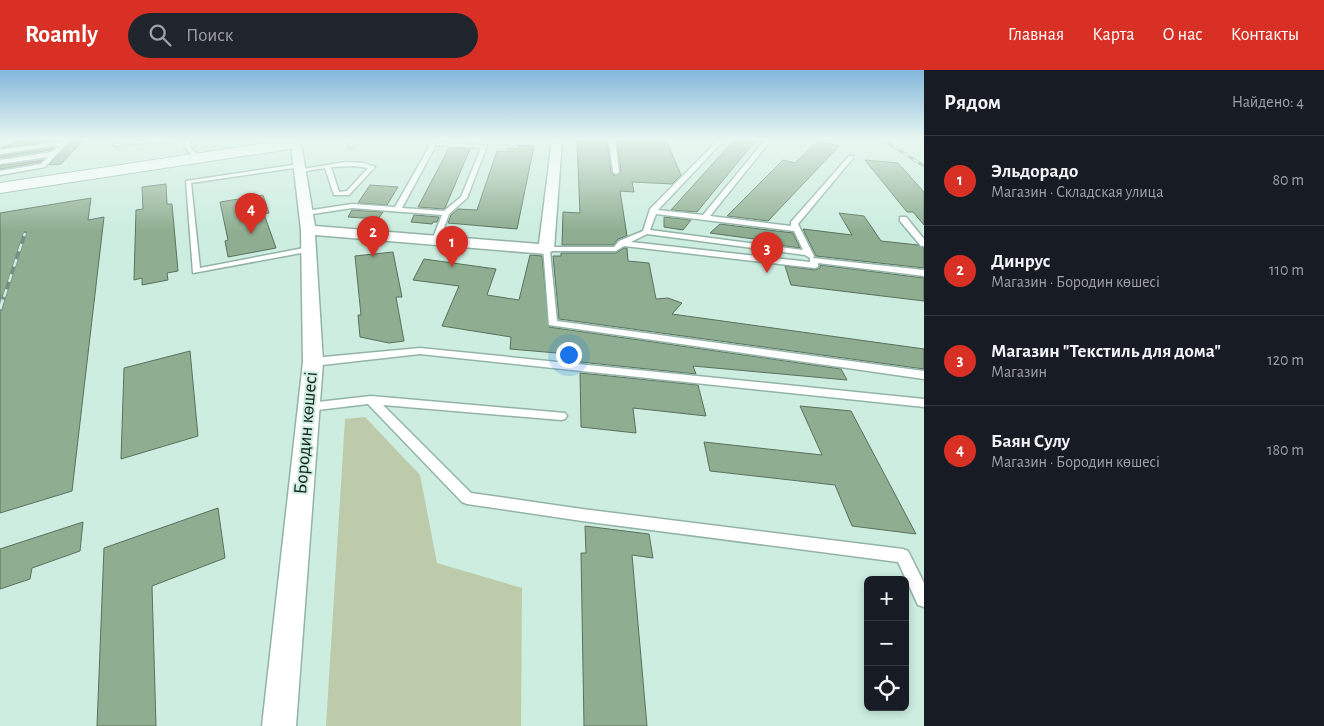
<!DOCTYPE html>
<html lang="ru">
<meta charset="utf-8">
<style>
body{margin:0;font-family:"Alegreya Sans",sans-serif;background:#20242c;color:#f1f3f6}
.controls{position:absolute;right:15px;bottom:15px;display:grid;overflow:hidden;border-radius:8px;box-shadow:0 2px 8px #0003}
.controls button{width:45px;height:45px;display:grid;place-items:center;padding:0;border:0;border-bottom:1px solid #363941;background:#171b24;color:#f1f3f6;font:25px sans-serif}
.you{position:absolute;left:568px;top:284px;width:18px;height:18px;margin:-12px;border:4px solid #fff;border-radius:50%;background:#1a73e8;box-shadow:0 0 0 8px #1a73e833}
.badge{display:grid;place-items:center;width:32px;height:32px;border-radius:50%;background:#d93025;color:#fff;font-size:16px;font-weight:700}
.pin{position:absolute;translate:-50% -41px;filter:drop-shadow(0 1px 2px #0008)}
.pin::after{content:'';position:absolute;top:26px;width:18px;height:15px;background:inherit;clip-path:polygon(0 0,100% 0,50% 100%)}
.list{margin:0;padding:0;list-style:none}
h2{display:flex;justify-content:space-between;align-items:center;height:65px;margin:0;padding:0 20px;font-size:21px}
h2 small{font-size:16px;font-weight:400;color:#9ea1a6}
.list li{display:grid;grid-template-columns:32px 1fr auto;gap:15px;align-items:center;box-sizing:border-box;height:90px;padding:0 20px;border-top:1px solid #363941}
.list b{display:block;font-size:19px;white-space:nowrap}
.list p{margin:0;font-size:16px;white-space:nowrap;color:#9ea1a6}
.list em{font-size:16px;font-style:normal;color:#9ea1a6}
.icon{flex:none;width:28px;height:28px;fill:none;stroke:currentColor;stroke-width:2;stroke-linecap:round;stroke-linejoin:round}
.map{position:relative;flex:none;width:924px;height:656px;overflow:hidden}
header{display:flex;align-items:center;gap:30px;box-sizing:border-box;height:70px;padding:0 25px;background:#d93025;color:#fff}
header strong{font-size:24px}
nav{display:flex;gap:28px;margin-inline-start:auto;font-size:18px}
.search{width:350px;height:45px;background:#20242c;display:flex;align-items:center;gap:12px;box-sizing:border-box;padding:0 18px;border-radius:28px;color:#9ea1a6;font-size:19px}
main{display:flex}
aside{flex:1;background:#171b24}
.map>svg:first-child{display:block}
.green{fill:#becbaa}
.building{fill:#8fae91;stroke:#5b705d}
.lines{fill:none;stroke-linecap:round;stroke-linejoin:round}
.service-casing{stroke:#93b3a7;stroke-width:3}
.minor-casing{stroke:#93b3a7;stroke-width:3}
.tertiary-casing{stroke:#93b3a7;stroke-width:2}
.service{fill:#fff;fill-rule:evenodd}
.minor{fill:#fff;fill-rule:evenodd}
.tertiary{fill:#fff;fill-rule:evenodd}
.rail-far2-casing{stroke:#778f85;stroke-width:3}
.rail-far1-casing{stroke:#778f85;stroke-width:4}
.rail-casing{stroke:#778f85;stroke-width:5}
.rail-far2{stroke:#ccede0;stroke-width:2;stroke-dasharray:6;stroke-linecap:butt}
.rail-far1{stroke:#ccede0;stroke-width:2.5;stroke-dasharray:8;stroke-linecap:butt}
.rail{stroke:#ccede0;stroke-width:3;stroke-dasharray:10;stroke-linecap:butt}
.labels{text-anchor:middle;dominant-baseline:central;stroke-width:4;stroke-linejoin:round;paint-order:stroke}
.street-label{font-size:19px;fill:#101c17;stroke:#ccede0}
</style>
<header>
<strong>Roamly</strong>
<div class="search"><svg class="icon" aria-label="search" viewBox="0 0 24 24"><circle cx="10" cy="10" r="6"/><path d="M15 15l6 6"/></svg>Поиск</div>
<nav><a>Главная</a><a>Карта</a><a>О нас</a><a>Контакты</a></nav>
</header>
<main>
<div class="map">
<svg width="924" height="656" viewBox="0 0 924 656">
<rect width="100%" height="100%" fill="#ccede0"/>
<path class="green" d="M 365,347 L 420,405 L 437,493 L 522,518 L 521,656 L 326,656 L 345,349 Z"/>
<path class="building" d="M 21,70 L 60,70 L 1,78 Z
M 72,70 L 83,70 L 61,94 L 49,95 Z
M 577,70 L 607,70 L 611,102 L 615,106 L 621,102 L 617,70 L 666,70 L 681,105 L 672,114 L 632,112 L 634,122 L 620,121 L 627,166 L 618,169 L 613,175 L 562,175 L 563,142 L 580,143 Z
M 734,70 L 756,70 L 697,142 L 671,140 Z
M 818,71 L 839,76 L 768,151 L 727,146 L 783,90 L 795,93 Z
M 519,75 L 534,76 L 517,159 L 448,153 L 451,145 L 458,139 L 477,140 L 497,81 L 506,82 L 508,78 L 518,79 Z
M 54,78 L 51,80 L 0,88 L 0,86 Z
M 449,78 L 470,79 L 445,138 L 443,139 L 418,137 Z
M 43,90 L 40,92 L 0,99 L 0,96 Z
M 865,90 L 898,93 L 924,122 L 924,155 L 913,142 L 907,142 Z
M 166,114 L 167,134 L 172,134 L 178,201 L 167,203 L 168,210 L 142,215 L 142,208 L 134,210 L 136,140 L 143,139 L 142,117 Z
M 370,115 L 398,117 L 387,135 L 358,133 Z
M 263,125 L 269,143 L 264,144 L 276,178 L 228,187 L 225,171 L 228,170 L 220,132 Z
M 91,128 L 88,150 L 104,147 L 72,421 L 0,443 L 0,143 Z
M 352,140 L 383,142 L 378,149 L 348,147 Z
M 839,143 L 864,146 L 881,171 L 918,175 L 924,178 L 924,198 L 816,186 L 803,159 L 852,165 Z
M 414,145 L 439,147 L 437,152 L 433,152 L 432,154 L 411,152 Z
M 664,147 L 691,150 L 683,160 L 664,157 Z
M 720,154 L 793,163 L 800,178 L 777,175 L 776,172 L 710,163 Z
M 624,178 L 627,178 L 628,191 L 649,193 L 656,229 L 668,228 L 682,233 L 672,244 L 924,279 L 924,299 L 559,249 L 553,186 L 561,186 L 561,183 L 616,183 Z
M 393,182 L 402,227 L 396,227 L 404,271 L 389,273 L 360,267 L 358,245 L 361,245 L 355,186 Z
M 530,185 L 542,186 L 549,257 L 841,299 L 847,310 L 693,296 L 696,304 L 580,292 L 580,285 L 510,279 L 511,267 L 442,256 L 459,216 L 413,210 L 424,189 L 496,199 L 487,225 L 519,230 Z
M 820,195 L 924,208 L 924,231 L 791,215 L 785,196 L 815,200 L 820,198 Z
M 190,281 L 198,366 L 121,389 L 124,298 Z
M 580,303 L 698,315 L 706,346 L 633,338 L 636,363 L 581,357 Z
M 800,336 L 851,341 L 916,464 L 852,456 L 835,415 L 710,401 L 704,372 L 822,385 Z
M 218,438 L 225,488 L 152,516 L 156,656 L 97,656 L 104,478 Z
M 83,452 L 80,481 L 32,498 L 30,509 L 0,519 L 0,479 Z
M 585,456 L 649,464 L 653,488 L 632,485 L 647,656 L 584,656 L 581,483 L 586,483 Z"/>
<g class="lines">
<defs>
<path id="service" d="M 64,70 L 70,70 L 45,97 L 0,105 L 0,101 L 41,94 L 48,87 L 0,94 L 0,90 L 52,82 L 59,75 L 0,84 L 0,80 L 63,71 Z
M 153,70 L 172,70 L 116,76 L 113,74 Z
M 184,70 L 190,70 L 191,78 L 201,88 L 201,90 L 197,90 L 185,78 Z
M 347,70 L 353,70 L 354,77 L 350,77 Z
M 433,70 L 487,76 L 467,128 L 449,144 L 439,172 L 432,170 L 442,145 L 352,138 L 306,145 L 302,143 L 306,141 L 352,134 L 395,137 ZM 436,75 L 481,78 L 461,127 L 444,141 L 402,138 Z
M 609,70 L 615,70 L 619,102 L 616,104 L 613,102 Z
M 718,70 L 724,70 L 658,140 L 703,145 L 765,70 L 771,70 L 710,146 L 791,156 L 791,152 L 849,86 L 853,86 L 853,88 L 798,154 L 814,186 L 813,188 L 924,200 L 924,206 L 818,193 L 818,197 L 815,198 L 624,176 L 616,181 L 550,181 L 557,251 L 924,301 L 924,309 L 549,255 L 543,177 L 614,177 L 619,171 L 643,161 L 650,139 ZM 656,144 L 794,161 L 803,180 L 650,160 ZM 647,164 L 805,185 L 810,188 L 810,192 L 631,172 Z
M 346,92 L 364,93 L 375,97 L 349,125 L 334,125 L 325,98 L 300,102 L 297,100 ZM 355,96 L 368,98 L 347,121 L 339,122 L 331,97 Z
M 299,94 L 302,96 L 301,97 L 191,113 L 200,198 L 309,177 L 312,177 L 312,181 L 193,203 L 186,111 Z
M 900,147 L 906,147 L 924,169 L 924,176 L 921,176 L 900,151 Z
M 420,278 L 924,329 L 924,337 L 420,284 L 313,296 L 308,292 L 313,288 Z
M 371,326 L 565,343 L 567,346 L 565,349 L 561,350 L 383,335 L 471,423 L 582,439 L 903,479 L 908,481 L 924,513 L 924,537 L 918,535 L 898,492 L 582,451 L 467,434 L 462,432 L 368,334 L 309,341 L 303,337 L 309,333 Z"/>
<path id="minor" d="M 552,70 L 562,70 L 554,179 L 551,182 L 546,184 L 315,165 L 323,292 L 296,656 L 262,656 L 303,292 L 301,160 L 291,74 L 296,71 L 301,74 L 315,156 L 539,174 Z"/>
<path id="tertiary" d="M 288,70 L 302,70 L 303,74 L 296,78 L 0,123 L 0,113 Z"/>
</defs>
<use href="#service" class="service-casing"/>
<use href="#minor" class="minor-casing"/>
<use href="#tertiary" class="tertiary-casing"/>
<use href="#service" class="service"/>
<use href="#minor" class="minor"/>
<use href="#tertiary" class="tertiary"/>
<defs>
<path id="rail-far2" d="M 883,70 L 924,96"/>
<path id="rail-far1" d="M 4,227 L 25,163"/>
<path id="rail" d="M 0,239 L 4,226"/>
</defs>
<use href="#rail-far2" class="rail-far2-casing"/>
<use href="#rail-far1" class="rail-far1-casing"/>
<use href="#rail" class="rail-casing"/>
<use href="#rail-far2" class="rail-far2"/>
<use href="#rail-far1" class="rail-far1"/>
<use href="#rail" class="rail"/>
</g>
<linearGradient id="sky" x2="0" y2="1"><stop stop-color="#83b7db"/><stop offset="0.43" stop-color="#e8f7f1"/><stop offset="1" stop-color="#e8f7f1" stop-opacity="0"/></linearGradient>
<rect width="924" height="161" fill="url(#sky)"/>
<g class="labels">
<g class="street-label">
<text transform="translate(306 363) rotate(-85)">Бородин көшесі</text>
</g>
</g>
</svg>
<div class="controls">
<button>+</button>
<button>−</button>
<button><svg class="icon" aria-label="locate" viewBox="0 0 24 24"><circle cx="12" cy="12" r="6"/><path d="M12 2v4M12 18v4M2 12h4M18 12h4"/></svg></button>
</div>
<div class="you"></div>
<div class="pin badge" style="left:452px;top:197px">1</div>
<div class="pin badge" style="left:373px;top:187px">2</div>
<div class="pin badge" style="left:767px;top:203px">3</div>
<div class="pin badge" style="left:251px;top:164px">4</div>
</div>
<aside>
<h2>Рядом<small>Найдено: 4</small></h2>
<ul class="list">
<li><span class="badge">1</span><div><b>Эльдорадо</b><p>Магазин · Складская улица</p></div><em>80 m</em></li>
<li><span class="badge">2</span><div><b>Динрус</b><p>Магазин · Бородин көшесі</p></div><em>110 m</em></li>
<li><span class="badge">3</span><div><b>Магазин &quot;Текстиль для дома&quot;</b><p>Магазин</p></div><em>120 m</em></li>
<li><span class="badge">4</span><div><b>Баян Сулу</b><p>Магазин · Бородин көшесі</p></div><em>180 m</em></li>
</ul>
</aside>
</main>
